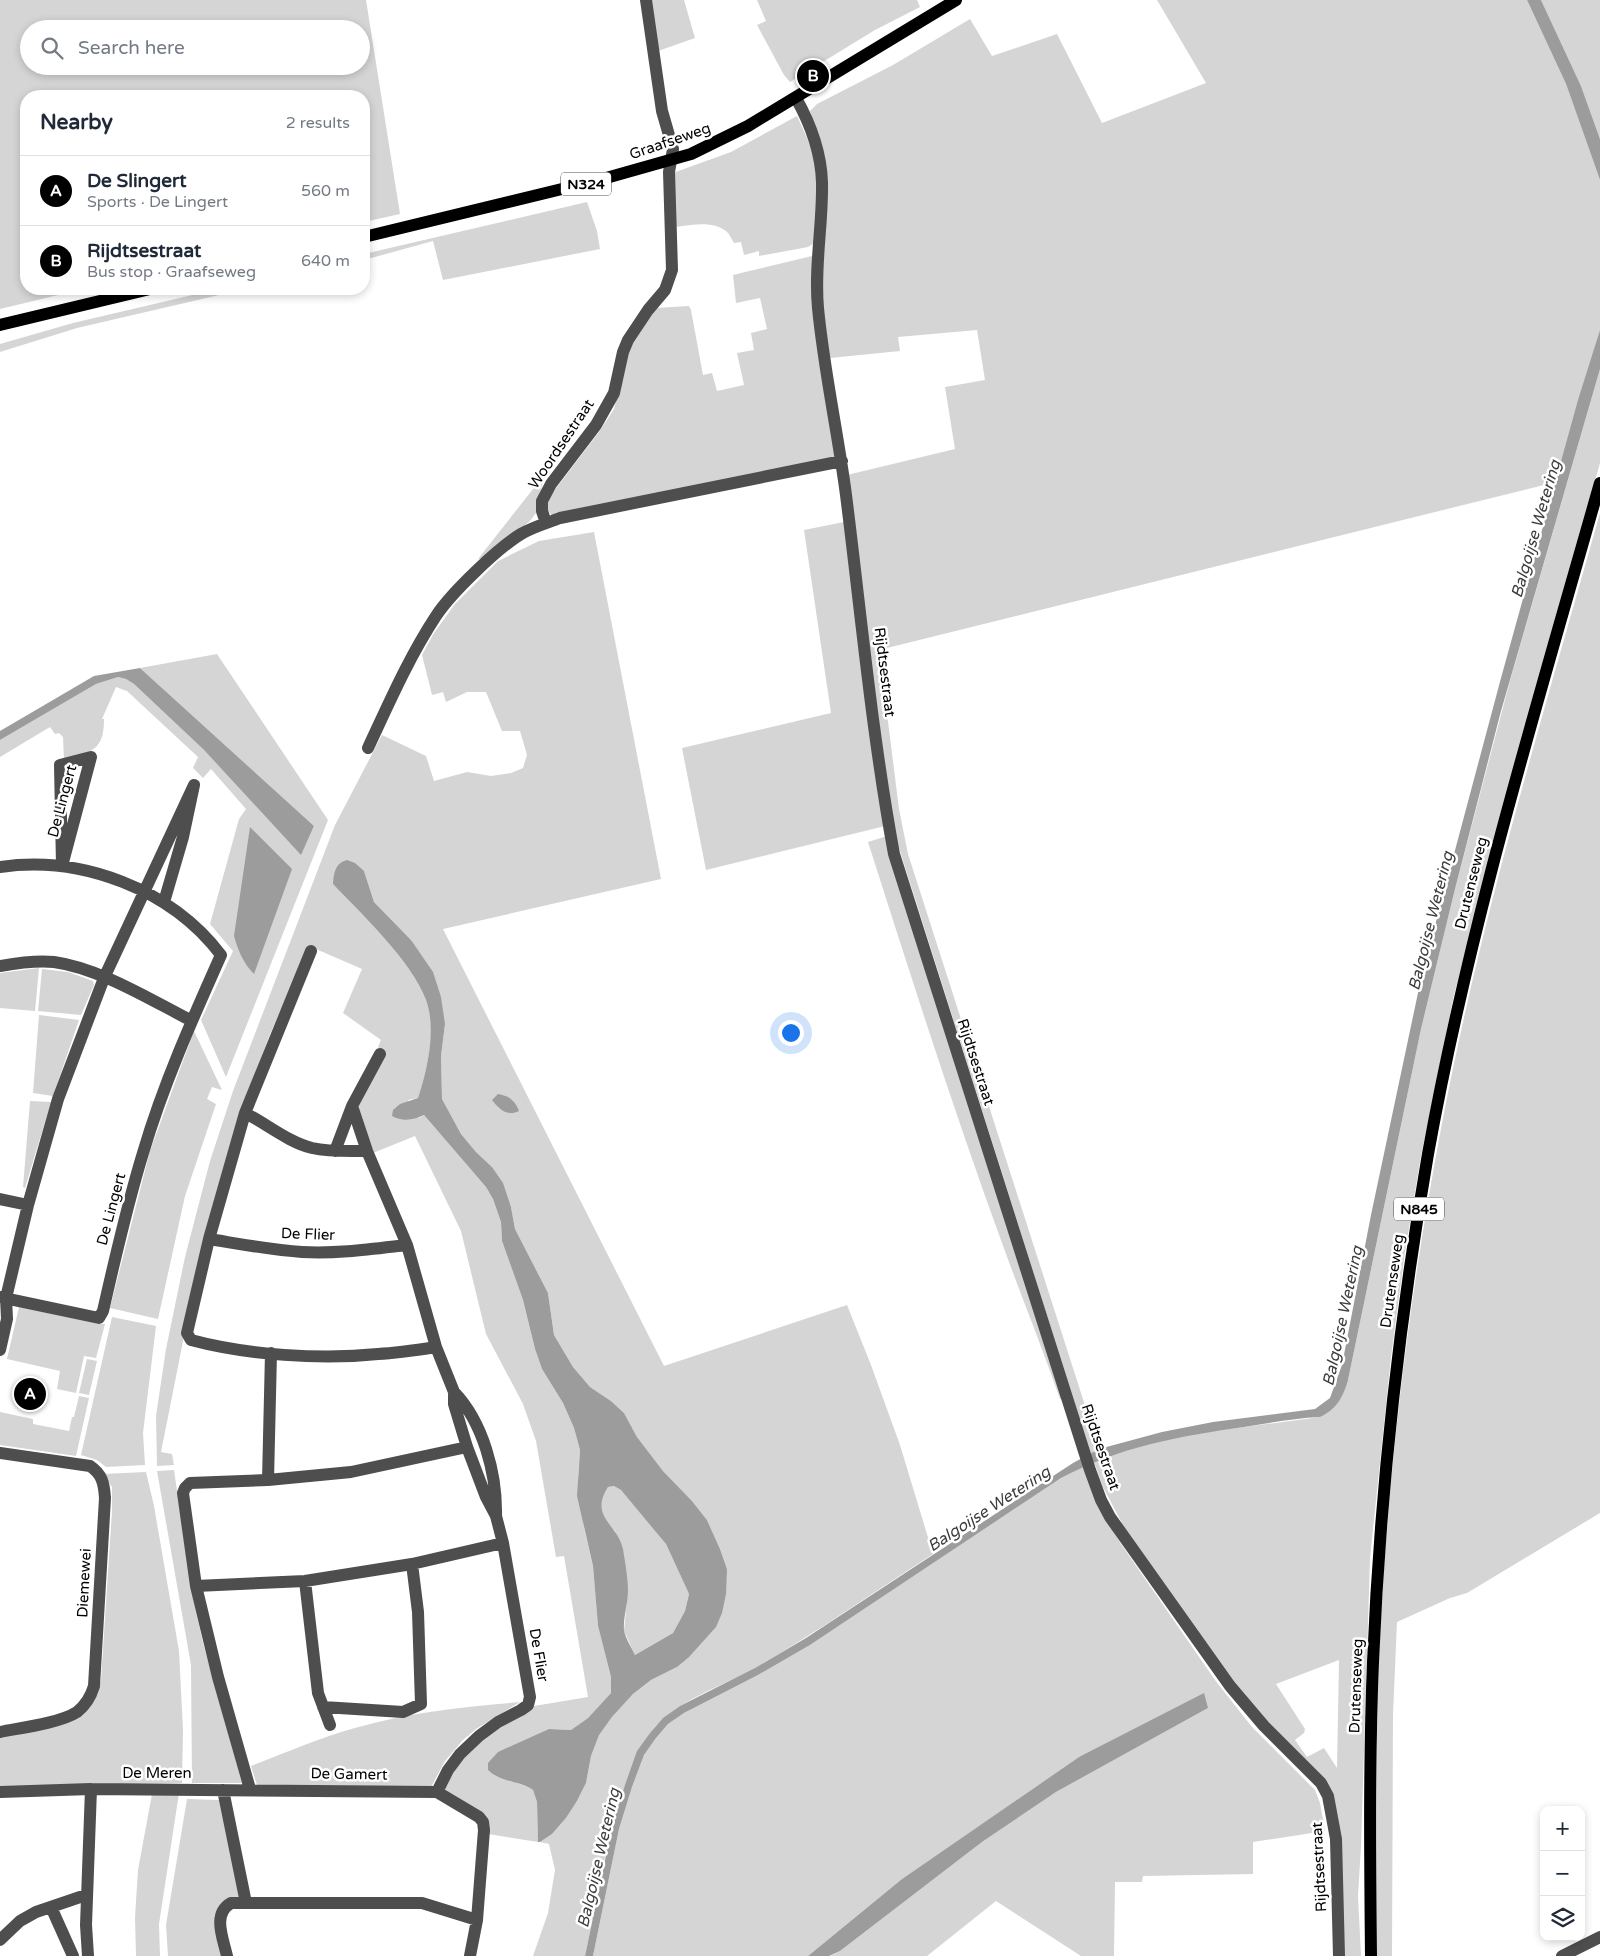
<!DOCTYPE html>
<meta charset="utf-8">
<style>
body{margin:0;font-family:"Varela Round",sans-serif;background:#f6f6f7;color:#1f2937}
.controls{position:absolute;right:15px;bottom:15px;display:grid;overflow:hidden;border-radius:10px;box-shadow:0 2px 8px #0003}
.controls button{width:45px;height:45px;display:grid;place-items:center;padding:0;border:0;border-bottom:1px solid #e0e1e3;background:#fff;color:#1f2937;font:25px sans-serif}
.you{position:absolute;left:790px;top:1032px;width:18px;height:18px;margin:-12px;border:4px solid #fff;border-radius:50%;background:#1a73e8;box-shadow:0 0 0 8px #1a73e833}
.badge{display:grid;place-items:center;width:32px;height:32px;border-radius:50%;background:#000;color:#fff;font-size:16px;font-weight:700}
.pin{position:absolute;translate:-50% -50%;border:2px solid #fff;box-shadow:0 1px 5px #0006}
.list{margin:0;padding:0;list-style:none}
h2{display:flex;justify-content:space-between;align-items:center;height:65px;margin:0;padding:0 20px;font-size:21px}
h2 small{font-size:16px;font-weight:400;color:#747a83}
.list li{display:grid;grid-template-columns:32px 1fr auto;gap:15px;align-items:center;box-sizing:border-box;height:70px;padding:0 20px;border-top:1px solid #e0e1e3}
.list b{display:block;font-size:19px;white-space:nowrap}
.list p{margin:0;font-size:16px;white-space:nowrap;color:#747a83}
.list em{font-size:16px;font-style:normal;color:#747a83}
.icon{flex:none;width:28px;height:28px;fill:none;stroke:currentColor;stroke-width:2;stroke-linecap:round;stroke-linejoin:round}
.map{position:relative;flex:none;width:1600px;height:1956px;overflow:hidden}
.search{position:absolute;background:#fff;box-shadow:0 2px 8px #0003;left:20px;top:20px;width:350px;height:55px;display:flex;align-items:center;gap:12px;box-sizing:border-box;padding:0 18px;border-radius:28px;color:#747a83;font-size:19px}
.panel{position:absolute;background:#fff;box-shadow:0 2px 8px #0003;left:20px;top:90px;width:350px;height:205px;border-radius:20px}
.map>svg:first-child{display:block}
.green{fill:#d5d5d5;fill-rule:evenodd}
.water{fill:#9c9c9c;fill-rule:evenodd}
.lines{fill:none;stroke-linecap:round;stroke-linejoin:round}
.minor{stroke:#4e4e4e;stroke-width:12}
.major{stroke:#000;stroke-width:12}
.labels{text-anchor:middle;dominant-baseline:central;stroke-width:5;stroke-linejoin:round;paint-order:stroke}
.shield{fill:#fff;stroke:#4c4c4c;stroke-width:1}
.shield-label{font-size:14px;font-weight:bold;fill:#000}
.street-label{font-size:15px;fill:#000;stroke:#fff}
.water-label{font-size:16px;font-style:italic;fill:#3d3d3d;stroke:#fff}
</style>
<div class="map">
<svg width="1600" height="1956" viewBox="0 0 1600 1956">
<rect width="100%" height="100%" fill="#fff"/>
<path class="green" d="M 0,0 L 366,0 L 400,214 L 364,222 L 364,96 L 26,96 L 26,289 L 83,289 L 0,309 ZM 29,29 L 361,29 L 361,66 L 29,66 Z
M 650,0 L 684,0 L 695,38 L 658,51 Z
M 757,0 L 917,0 L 920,7 L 875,30 L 790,82 L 784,75 L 757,25 L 766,21 Z
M 1157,0 L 1527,0 L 1566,84 L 1600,180 L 1600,330 L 1556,482 L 879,650 L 899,809 L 908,854 L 1099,1449 L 1091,1454 L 893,829 L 847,475 L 955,449 L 945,387 L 985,380 L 977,330 L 898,337 L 900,351 L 830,358 L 822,304 L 822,147 L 810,111 L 817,104 L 893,65 L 970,19 L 992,56 L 1057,34 L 1102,123 L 1206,83 Z
M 1541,0 L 1600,0 L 1600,139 L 1581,86 Z
M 797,116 C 805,133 813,150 817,168 C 822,191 816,219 814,243 L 808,247 L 759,256 L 759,251 L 744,255 L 741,242 L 734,243 C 732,240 730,235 728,233 C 715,220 692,225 676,227 L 673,173 L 731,152 Z
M 587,202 L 597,231 L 600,249 L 443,280 L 433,241 L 364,260 L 364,254 Z
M 812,256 L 836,458 L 552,516 L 547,509 L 548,499 L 599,432 L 614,409 L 630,346 L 655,308 L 689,306 L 691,310 L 703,375 L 712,373 L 717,391 L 744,385 L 737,353 L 754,350 L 751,333 L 767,329 L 760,298 L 736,303 L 733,275 Z
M 218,289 L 245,289 L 77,328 L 0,352 L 0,344 L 73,323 Z
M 1600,369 L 1600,463 L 1520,744 L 1454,995 L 1421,1156 L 1405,1252 L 1391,1357 L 1370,1558 L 1361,1846 L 1358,1896 L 1361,1956 L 1343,1956 L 1333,1802 L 1258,1716 L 1136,1550 L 1103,1487 L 1094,1462 L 1155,1441 L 1207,1432 L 1320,1417 L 1348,1380 L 1421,1029 L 1455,889 L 1510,681 ZM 1339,1660 L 1337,1768 L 1324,1748 L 1307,1757 L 1295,1740 L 1304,1733 L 1305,1729 L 1276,1684 Z
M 544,475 L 536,513 L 530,521 L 484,558 L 478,559 Z
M 1600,513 L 1600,1513 L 1467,1593 L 1450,1598 L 1397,1622 L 1393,1714 L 1392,1956 L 1377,1956 C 1376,1843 1375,1730 1381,1617 C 1390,1455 1410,1294 1440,1134 C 1479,924 1542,719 1600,513 Z
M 844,522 L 885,826 L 706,870 L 682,748 L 831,713 L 804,530 Z
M 594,532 L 661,879 L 443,929 L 664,1366 L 847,1305 L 871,1365 L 900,1445 L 933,1554 C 874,1592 817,1632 757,1667 C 722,1687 677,1699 651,1732 C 645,1739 642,1750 637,1759 C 608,1821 600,1889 585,1956 L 533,1956 L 548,1913 L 555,1870 L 549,1844 L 540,1842 L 552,1834 L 566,1818 L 577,1801 L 586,1783 L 591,1756 L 599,1734 L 612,1717 L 633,1694 L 651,1680 L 677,1667 L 727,1569 L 720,1549 L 707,1520 L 692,1501 L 663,1471 L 637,1437 L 624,1413 L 611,1401 L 590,1387 L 573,1367 L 554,1335 L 548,1293 L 515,1229 L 511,1207 L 492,1167 L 476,1152 L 461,1134 L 442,1099 L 441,1056 L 445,1024 L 411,940 L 374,902 L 364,871 L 333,884 C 363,916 410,959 426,1000 C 438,1030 427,1069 418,1098 L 408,1100 L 419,1118 L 424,1115 L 486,1187 L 493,1199 L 501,1222 L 502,1241 L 523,1300 L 535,1349 L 542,1369 L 563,1403 L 574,1428 L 580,1450 L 578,1477 L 584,1528 L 593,1566 L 598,1626 L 611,1677 L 611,1693 L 588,1718 L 571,1730 L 549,1729 L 488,1763 L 488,1770 C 498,1782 520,1781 533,1790 L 537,1802 L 538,1842 L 488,1834 L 443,1792 L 461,1759 L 482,1740 L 514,1718 L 534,1706 L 588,1697 L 564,1556 L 556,1557 L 536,1441 L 523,1404 L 486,1334 L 461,1231 L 415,1136 L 373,1153 L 358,1105 L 386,1054 L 378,1047 L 381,1040 L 343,1013 L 362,969 L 309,946 L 270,1034 L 242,1109 L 197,1271 L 161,1452 L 172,1454 L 174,1465 L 157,1466 L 156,1416 L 166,1349 L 185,1257 L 210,1161 L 233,1091 L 335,825 L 382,735 L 426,756 L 434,781 L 467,772 L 491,776 L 511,773 L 523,768 L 527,755 L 520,731 L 502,731 L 486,692 L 467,692 L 446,702 L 443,692 L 432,695 L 422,655 L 434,633 L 455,604 L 498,561 L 539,541 Z
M 217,654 L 328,820 L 226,1077 L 201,1020 L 233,951 L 210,924 L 239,819 L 246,809 L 211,769 L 203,778 L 193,768 L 198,757 L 127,691 L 116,687 L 102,719 L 104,719 C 104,752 91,751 64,760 L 63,737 L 59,733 L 55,734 L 50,727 L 0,757 L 0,740 L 96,684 L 118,677 L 126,679 L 134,684 L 204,750 L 301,854 L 314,826 L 140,668 Z
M 887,836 L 1062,1399 L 1060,1399 C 1043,1350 1024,1303 1006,1254 C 956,1118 912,980 868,842 Z
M 39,968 L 35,1011 L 0,1008 L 0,973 Z
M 42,969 L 68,972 L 93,981 L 94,985 L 81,1015 L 38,1011 Z
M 39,1015 L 79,1020 L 53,1096 L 33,1093 Z
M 194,1031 L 222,1090 L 212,1087 L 207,1099 L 216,1104 L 185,1196 L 158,1319 L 110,1308 L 150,1151 Z
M 30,1101 L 51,1102 L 25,1188 L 23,1187 Z
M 19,1307 L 100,1324 L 105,1324 L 96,1358 L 84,1356 L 76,1393 L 57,1389 L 60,1371 L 7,1359 Z
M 112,1317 L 156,1326 L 143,1433 L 145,1465 L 106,1467 L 97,1460 L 81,1455 Z
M 87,1359 L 97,1361 L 89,1395 L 79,1393 Z
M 79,1396 L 89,1398 L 76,1456 L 0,1445 L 0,1412 L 33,1419 L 33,1424 L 69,1431 L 72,1417 L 74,1417 Z
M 1084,1466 L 1105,1518 L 1121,1544 L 1215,1680 L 1252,1727 L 1315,1790 L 1320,1803 L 1325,1831 L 1253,1842 L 1253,1874 L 1143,1876 L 1142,1882 L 1115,1882 L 1114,1956 L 1081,1956 L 996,1901 L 927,1956 L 830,1956 L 840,1951 L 982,1842 L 1056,1792 L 1208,1708 L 1079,1757 L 902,1879 L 808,1956 L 593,1956 L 619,1829 L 632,1787 L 644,1755 L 656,1738 L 668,1724 L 684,1713 L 758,1675 L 810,1645 L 1061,1478 Z
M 174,1470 L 192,1594 L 203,1643 L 242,1783 L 192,1783 L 191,1665 L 157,1471 Z
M 146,1472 L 154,1506 L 179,1651 L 183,1730 L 182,1783 L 0,1787 L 0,1734 L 52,1721 L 97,1694 L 101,1680 L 112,1511 L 112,1487 L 103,1474 Z
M 614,1486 L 621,1490 L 652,1526 L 666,1544 L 689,1594 L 685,1611 L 673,1633 L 635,1655 L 624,1631 L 628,1591 L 615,1531 L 606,1521 L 600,1509 L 602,1496 L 608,1487 Z
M 520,1702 L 476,1729 L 463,1740 L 445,1761 L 431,1787 L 257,1785 L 251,1766 C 285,1753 319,1738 355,1728 C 409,1712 464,1707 520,1702 Z
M 179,1793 L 159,1924 L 160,1956 L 136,1956 L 135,1917 L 138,1870 L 152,1794 Z
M 187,1799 L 219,1800 L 240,1897 L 220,1906 L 223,1956 L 168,1956 L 166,1925 Z"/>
<path class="water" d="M 1527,0 L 1541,0 L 1581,86 L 1600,139 L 1600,180 L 1566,84 Z
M 1600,330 L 1600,369 L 1501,711 L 1455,889 L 1421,1029 L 1348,1380 C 1343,1397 1337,1409 1320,1417 C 1295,1418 1270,1423 1244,1427 C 1179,1436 1120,1447 1061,1478 L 810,1645 L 758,1675 L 684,1713 L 668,1724 L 656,1738 L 644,1755 L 632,1787 L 619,1829 L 593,1956 L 585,1956 L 612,1827 L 625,1785 L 637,1751 L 650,1733 L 663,1718 L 680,1706 L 755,1668 L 806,1638 L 1073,1463 L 1099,1449 L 1162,1432 L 1213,1422 L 1315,1409 L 1330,1398 L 1342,1365 L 1371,1215 L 1422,974 L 1501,678 L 1578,400 Z
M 140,668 L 314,826 L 301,855 L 204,750 L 134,684 L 126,679 L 118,677 L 96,684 L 0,740 L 0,731 L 94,676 Z
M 250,827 L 292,869 L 254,974 C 243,963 238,950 234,936 Z
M 347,860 L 355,863 L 364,871 L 374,902 L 411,940 L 433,972 L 441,997 L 445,1024 L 441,1056 L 442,1099 L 461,1134 L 476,1152 L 492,1167 L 503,1183 L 511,1207 L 515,1229 L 548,1293 L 554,1335 L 573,1367 L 590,1387 L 611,1401 L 624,1413 L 637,1437 L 663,1471 L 692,1501 L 707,1520 L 720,1549 L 727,1569 L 726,1594 L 722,1613 L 716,1627 L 689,1657 L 677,1667 L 651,1680 L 633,1694 L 612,1717 L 599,1735 L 591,1756 L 586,1783 L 577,1801 L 566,1818 L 552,1834 L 540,1842 L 538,1842 L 537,1802 L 533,1790 C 520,1781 499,1782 488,1770 L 488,1763 L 498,1752 L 549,1729 L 571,1730 L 588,1718 L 611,1693 L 611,1677 L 598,1626 L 593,1566 L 577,1496 L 580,1450 L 574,1428 L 563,1403 L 542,1369 L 535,1349 L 523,1300 L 502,1241 L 501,1222 L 493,1199 L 486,1187 L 424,1115 C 413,1120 403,1122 392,1116 L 393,1110 L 400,1104 L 418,1098 C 427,1070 437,1030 426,1000 C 410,959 363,916 333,884 C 334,873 335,863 347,860 ZM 614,1486 L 621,1490 L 666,1544 L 689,1594 L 685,1611 L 673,1633 L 635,1655 C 632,1648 625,1638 624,1630 C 623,1618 628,1604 628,1591 C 628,1578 625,1562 623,1549 C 617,1523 589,1517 608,1487 Z
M 498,1094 C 509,1096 515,1100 519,1111 C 507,1117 499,1109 492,1100 Z
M 1204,1693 L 1208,1708 L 1056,1792 L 982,1842 L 840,1951 L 829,1956 L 808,1956 L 902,1879 L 1079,1757 Z"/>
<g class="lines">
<path class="minor" d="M 796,98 C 810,123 821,153 822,182 C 823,224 814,266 818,308 C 824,371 838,433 846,495 C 861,614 872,735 894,854 L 1090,1470 L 1101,1500 L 1110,1517 L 1230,1686 L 1264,1726 L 1321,1783 L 1328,1796 L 1336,1839 L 1339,1956
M 546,523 L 542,511 L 542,501 L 551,484 L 596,425 L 614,393 L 623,352 L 628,340 L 648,310 L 665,290 L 672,270 L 669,172 L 673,149 L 662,111 L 646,0
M 368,748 C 389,703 409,657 436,616 C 451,593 498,548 521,534 C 533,527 547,523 560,518 L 842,461
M 91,757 L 62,866 L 60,765 Z
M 0,867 C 81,855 171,889 221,955 C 192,1020 163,1085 143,1153 C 127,1205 115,1258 103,1311 L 99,1318 L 0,1297
M 311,951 L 245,1113 L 209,1239 L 187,1333 L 191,1340 C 247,1355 321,1360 378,1354 C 398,1353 417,1350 436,1347
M 0,966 C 17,963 36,960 54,962 C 99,968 151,1000 192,1021
M 380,1054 L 352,1106 L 367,1151 L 407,1245 L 436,1347 L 454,1392 L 454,1404 L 467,1447 L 486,1497 L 496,1516 C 497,1474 483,1422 454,1392
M 245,1113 C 267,1124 288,1142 312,1148 C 330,1152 349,1151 367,1151
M 335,1151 L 352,1106
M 0,1199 L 28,1205
M 209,1239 C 240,1244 271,1250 302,1252 C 337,1254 372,1249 407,1245
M 0,1350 L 7,1319 L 6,1298 L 28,1205 L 58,1099 L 104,978 L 194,785 L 183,837 L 164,902
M 0,1453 L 90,1466 C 102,1474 104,1483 105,1498 L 94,1686 C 91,1696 86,1705 77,1712 C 60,1723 20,1728 0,1732
M 268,1480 L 271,1353
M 305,1581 L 318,1693 L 330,1725
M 196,1586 L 305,1581 L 412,1564 L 503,1543
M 323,1707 L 403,1712 L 421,1704 L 418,1612 L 412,1564
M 250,1789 L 218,1677 L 196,1586 L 183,1493 L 185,1488 L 190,1483 L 268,1480 L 351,1472 L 467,1447
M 223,1790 L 246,1903
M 0,1792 L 91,1789 L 437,1792 L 479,1817 L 483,1822 L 484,1830 L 477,1920 L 470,1956
M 437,1792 L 448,1770 L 460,1754 L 479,1736 L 498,1722 L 521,1710 L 528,1705 L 530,1697 L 503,1543 L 496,1516
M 51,1907 L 73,1956
M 0,1940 L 20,1921 L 36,1912 L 86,1895
M 88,1956 L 86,1925 L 91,1789
M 227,1956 C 223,1938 212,1914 231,1903 L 422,1903 L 477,1920
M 1562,1956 L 1600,1937"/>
<path class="major" d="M 364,237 L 599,180 L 691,154 L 748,126 L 956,0
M 0,325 L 150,289
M 1371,1956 C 1370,1858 1369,1760 1373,1662 C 1380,1492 1399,1322 1428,1154 C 1469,926 1537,705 1600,483"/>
</g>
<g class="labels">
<g class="shield">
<rect x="561" y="172.5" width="50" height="23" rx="4"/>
<rect x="1394" y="1197.5" width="50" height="23" rx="4"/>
</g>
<g class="shield-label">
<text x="586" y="184">N324</text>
<text x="1419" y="1209">N845</text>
</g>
<g class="street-label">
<text transform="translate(670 141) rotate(-19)">Graafseweg</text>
<text transform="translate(561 444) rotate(-56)">Woordsestraat</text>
<text transform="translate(885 672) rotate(83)">Rijdtsestraat</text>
<text transform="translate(62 801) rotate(-75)">De Lingert</text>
<text transform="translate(1471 883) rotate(-76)">Drutenseweg</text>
<text transform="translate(976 1062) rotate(72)">Rijdtsestraat</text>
<text transform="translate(111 1209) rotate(-75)">De Lingert</text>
<text transform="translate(308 1234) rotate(2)">De Flier</text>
<text transform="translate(1392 1281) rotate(-82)">Drutenseweg</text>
<text transform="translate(1101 1447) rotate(71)">Rijdtsestraat</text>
<text transform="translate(84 1583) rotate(-87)">Diemewei</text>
<text transform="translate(539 1655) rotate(80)">De Flier</text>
<text transform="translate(1356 1686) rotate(-88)">Drutenseweg</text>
<text x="157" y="1773">De Meren</text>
<text transform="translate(349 1774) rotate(1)">De Gamert</text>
<text transform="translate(1319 1867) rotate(-93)">Rijdtsestraat</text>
</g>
<g class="water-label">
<text transform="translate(1536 529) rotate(-74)">Balgoijse Wetering</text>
<text transform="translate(1431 921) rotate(-76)">Balgoijse Wetering</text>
<text transform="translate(1343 1316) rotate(-78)">Balgoijse Wetering</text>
<text transform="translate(989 1509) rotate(-33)">Balgoijse Wetering</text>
<text transform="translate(599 1858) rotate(-77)">Balgoijse Wetering</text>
</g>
</g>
</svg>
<div class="controls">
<button>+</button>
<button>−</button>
<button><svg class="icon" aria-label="layers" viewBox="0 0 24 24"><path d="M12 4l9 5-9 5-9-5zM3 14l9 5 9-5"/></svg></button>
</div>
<div class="you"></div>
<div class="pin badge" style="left:30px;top:1394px">A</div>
<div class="pin badge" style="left:813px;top:76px">B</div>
<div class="search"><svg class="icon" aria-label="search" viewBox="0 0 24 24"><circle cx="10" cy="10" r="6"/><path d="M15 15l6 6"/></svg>Search here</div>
<section class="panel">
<h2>Nearby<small>2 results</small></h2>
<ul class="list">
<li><span class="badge">A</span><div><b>De Slingert</b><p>Sports · De Lingert</p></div><em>560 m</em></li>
<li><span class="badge">B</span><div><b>Rijdtsestraat</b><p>Bus stop · Graafseweg</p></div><em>640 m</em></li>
</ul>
</section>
</div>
